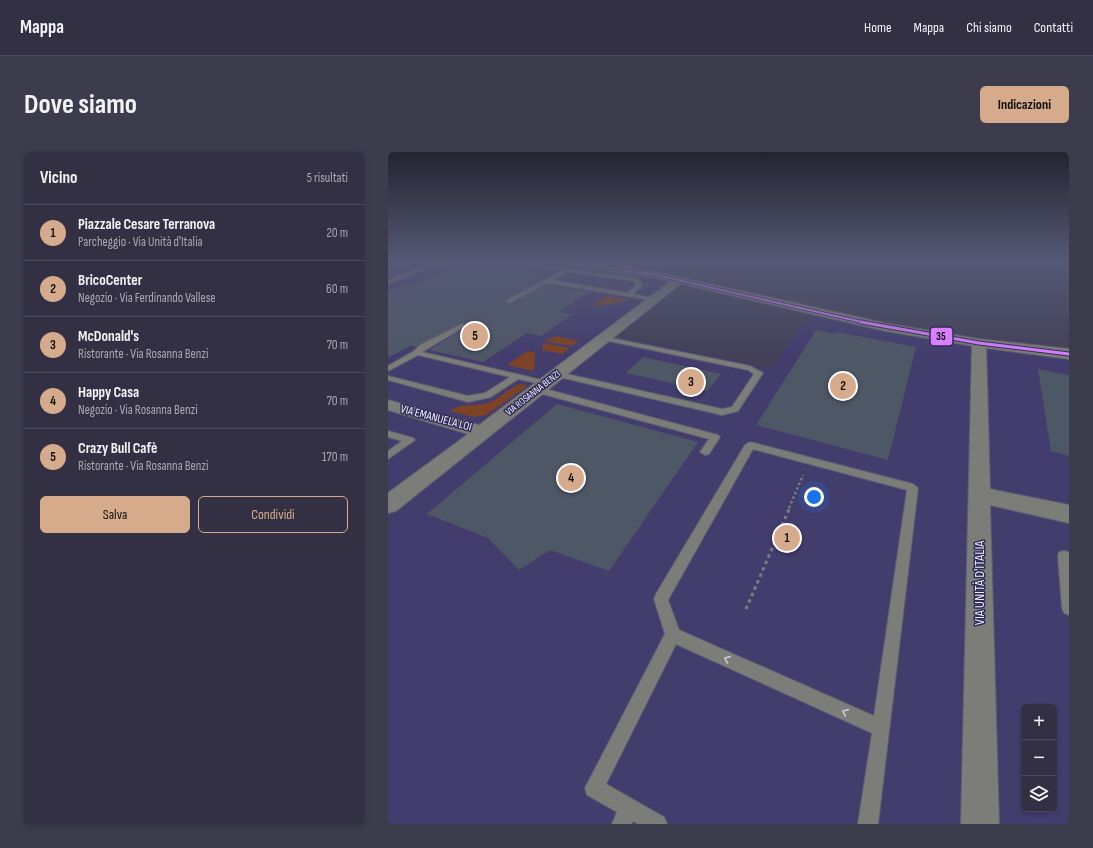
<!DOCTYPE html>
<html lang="it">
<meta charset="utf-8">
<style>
body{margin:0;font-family:"Sofia Sans Condensed",sans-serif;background:#3d3c4d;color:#f1f3f6}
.controls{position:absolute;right:12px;bottom:12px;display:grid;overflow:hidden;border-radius:6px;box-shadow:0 2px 6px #0003}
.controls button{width:36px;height:36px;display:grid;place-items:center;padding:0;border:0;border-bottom:1px solid #4d4b5b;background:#323042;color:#f1f3f6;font:20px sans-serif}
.you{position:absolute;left:426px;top:345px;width:14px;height:14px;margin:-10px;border:3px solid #fff;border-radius:50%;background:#1a73e8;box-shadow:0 0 0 6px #1a73e833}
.badge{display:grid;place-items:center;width:26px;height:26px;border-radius:50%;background:#d6ab8b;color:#111;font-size:13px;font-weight:700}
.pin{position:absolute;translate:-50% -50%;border:2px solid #fff;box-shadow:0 1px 4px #0006}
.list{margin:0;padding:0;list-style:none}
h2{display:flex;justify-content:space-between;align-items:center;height:52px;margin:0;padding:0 16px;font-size:17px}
h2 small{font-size:13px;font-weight:400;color:#a8a9b2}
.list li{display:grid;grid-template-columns:26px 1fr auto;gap:12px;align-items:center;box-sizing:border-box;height:56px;padding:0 16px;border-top:1px solid #4d4b5b}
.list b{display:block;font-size:15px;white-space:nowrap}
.list p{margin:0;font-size:13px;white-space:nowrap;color:#a8a9b2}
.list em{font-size:13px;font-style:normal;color:#a8a9b2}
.actions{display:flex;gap:8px;padding:12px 16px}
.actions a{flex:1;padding:9px 0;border:1px solid #d6ab8b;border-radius:6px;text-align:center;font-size:14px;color:#d6ab8b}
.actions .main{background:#d6ab8b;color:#111}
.icon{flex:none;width:22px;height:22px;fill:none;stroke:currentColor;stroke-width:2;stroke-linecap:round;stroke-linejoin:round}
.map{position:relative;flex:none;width:681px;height:672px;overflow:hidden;border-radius:6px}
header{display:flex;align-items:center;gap:24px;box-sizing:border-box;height:56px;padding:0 20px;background:#323042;border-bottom:1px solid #4d4b5b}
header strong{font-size:19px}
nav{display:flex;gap:22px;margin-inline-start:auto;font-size:14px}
.intro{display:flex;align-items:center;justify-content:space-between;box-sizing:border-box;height:96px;padding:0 24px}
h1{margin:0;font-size:28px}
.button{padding:10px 18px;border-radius:6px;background:#d6ab8b;color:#111;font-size:14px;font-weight:700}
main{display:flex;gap:24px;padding:0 24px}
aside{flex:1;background:#323042;border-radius:6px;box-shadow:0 2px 6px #0003}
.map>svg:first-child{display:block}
.built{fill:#433d6e;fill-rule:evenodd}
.green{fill:#7e4324}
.building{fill:#4e5766}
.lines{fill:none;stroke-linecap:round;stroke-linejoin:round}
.service-casing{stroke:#605d71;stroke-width:2}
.minor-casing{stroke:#605d71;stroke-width:2}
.tertiary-casing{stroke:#605d71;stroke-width:2}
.path-far1{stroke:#7b7b7e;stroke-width:2.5;stroke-dasharray:2.5 2.5;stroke-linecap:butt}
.path{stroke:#7b7b7e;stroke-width:3;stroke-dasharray:3.5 3.5;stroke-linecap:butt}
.service{fill:#7c7c78;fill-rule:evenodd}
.minor{fill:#7c7c78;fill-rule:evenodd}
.tertiary{fill:#7c7c78;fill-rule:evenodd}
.bus-1-far1-casing{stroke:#312b57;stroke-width:3.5}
.bus-1-casing{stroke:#312b57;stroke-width:5}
.bus-1-far1{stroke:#d880ff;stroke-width:2}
.bus-1{stroke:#d880ff;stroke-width:3}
.oneway{stroke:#cbcbd6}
.labels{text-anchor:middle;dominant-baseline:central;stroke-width:3;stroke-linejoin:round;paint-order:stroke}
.far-street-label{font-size:10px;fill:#ededfe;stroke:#312b57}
.street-label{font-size:12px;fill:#ededfe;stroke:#312b57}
.near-street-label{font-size:14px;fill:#ededfe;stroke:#312b57}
.line-badge{stroke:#312b57;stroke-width:1.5}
.pale-badge-label{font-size:11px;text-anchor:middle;font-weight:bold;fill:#111}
</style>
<header>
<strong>Mappa</strong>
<nav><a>Home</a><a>Mappa</a><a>Chi siamo</a><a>Contatti</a></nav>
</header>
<div class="intro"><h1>Dove siamo</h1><a class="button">Indicazioni</a></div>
<main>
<aside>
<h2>Vicino<small>5 risultati</small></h2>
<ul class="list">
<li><span class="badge">1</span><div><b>Piazzale Cesare Terranova</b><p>Parcheggio · Via Unità d'Italia</p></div><em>20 m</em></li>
<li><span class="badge">2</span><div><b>BricoCenter</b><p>Negozio · Via Ferdinando Vallese</p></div><em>60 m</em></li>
<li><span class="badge">3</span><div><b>McDonald's</b><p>Ristorante · Via Rosanna Benzi</p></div><em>70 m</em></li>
<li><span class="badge">4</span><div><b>Happy Casa</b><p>Negozio · Via Rosanna Benzi</p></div><em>70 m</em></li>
<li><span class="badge">5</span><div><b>Crazy Bull Cafè</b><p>Ristorante · Via Rosanna Benzi</p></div><em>170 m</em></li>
</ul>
<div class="actions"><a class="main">Salva</a><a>Condividi</a></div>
</aside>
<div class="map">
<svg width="681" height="672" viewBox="0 0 681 672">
<rect width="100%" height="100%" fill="#434058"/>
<path class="built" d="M 0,109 L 161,109 L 267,126 L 274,129 L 277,133 L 212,181 L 384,217 L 421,164 L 580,193 L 681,207 L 681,672 L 0,672 ZM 636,555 L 666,555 L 666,657 L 636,657 Z"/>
<path class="green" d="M 219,144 L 242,148 L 213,154 L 205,153 Z
M 168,184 L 191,189 L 184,194 L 156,189 Z
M 155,191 L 182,196 L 174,202 L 154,198 Z
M 140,199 L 147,201 L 146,219 L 119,213 Z
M 132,232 L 138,233 L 138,235 L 98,263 L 85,265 L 62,259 C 72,251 89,255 103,250 C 114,245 122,235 132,232 Z"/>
<path class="building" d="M 87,110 L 151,121 L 147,123 L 153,124 L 141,130 L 147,131 L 117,148 L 120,152 L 159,133 L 202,140 L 171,160 L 185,162 L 153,184 L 139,181 L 95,210 L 41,198 L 77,176 L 78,173 L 75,171 L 28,195 L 22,194 L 0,206 L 0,140 L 20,132 L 27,133 L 76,112 L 81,113 Z
M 428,178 L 448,182 L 449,180 L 528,195 L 500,308 L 368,273 Z
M 255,205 L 333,222 L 319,239 L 238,221 Z
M 650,217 L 681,223 L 681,304 L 663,299 Z
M 169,252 L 310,290 L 221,419 L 162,398 L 131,418 L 100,386 L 39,362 Z"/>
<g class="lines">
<defs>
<path id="service" d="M 49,109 L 56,109 L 0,132 L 0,128 Z
M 109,109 L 122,109 L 248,126 L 253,130 L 254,134 L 245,142 L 270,147 L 267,149 L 160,131 L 121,151 L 118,149 L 119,148 L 173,119 ZM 179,120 L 246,129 L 248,133 L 239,141 L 165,128 Z
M 74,172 L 76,173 L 76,175 L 34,200 L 158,229 L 162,231 L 158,233 L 130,227 L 103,245 L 80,250 L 0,228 L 0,224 L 80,244 L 97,241 L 122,225 L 30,203 L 0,219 L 0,214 L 26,199 L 32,193 Z
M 213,184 L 362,214 L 375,221 L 350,259 L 334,263 L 167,224 L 167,220 L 170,220 L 334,257 L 344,255 L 366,222 L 360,218 L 216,188 L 212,186 Z
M 150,235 L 330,283 L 332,285 L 321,302 L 317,303 L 312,300 L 321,287 L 147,240 L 147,236 Z
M 0,279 L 25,286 L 27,288 L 0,307 L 0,299 L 14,289 L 0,285 Z
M 362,290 L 525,332 L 530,336 L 490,672 L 470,672 L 484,581 L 288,492 L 218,632 L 276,665 L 279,672 L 250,672 L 245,669 L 244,672 L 224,672 L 229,660 L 199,643 L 197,636 L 277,482 L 266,447 L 268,442 L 357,293 ZM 365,297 L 519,338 L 486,564 L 291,478 L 280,448 Z
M 676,399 L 681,400 L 681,463 L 676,461 L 674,456 L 670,404 L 671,400 Z"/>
<path id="minor" d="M 237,109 L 249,109 L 233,119 L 225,119 L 224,117 Z
M 291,125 L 295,126 L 296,128 L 295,130 L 8,359 L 0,361 L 0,341 L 80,282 L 0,258 L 0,248 L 91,273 L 287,126 Z
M 591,187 L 596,188 L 598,191 L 602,337 L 681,353 L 681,371 L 602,353 L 611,672 L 573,672 L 584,191 L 586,188 Z"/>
<path id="tertiary" d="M 169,109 L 194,109 L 268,120 L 497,171 L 591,187 L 681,197 L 681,207 L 591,195 L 497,179 L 268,126 L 174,112 Z"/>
</defs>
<use href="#service" class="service-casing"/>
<use href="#minor" class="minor-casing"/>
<use href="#tertiary" class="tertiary-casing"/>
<path class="path-far1" d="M 401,356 L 415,323"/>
<path class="path" d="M 358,457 L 402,355"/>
<use href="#service" class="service"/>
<use href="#minor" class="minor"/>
<use href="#tertiary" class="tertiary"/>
<defs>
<path id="bus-1-far1" d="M 174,109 L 268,123 L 478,171"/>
<path id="bus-1" d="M 473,170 L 591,191 L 681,202"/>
</defs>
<use href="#bus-1-far1" class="bus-1-far1-casing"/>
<use href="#bus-1" class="bus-1-casing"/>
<use href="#bus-1-far1" class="bus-1-far1"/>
<use href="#bus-1" class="bus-1"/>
</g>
<defs><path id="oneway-chevron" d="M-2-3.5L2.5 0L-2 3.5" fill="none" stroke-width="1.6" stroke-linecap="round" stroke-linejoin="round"/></defs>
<g class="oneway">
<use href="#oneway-chevron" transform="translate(339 507) rotate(-156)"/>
<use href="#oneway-chevron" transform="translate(457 560) rotate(-156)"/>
</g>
<linearGradient id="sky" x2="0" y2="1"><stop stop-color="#252330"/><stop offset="0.54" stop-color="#555975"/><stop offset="1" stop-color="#555975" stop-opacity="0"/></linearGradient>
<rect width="681" height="203" fill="url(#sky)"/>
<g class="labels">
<g class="far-street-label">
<text transform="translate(145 241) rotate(-38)">VIA ROSANNA BENZI</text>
</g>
<g class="street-label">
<text transform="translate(48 266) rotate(15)">VIA EMANUELA LOI</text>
</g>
<g class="near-street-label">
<text transform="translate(591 431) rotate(-90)">VIA UNITÀ D'ITALIA</text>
</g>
</g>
<rect class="line-badge" x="542" y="175" width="23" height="19" rx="4" fill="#d880ff"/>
<g class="pale-badge-label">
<text x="553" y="188">35</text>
</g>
</svg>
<div class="controls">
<button>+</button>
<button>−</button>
<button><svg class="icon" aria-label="layers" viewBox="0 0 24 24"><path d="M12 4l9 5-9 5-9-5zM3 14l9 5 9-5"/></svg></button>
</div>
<div class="you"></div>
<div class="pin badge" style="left:399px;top:386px">1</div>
<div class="pin badge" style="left:455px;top:234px">2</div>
<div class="pin badge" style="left:303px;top:230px">3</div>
<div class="pin badge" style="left:183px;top:326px">4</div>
<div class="pin badge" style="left:87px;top:184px">5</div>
</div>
</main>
